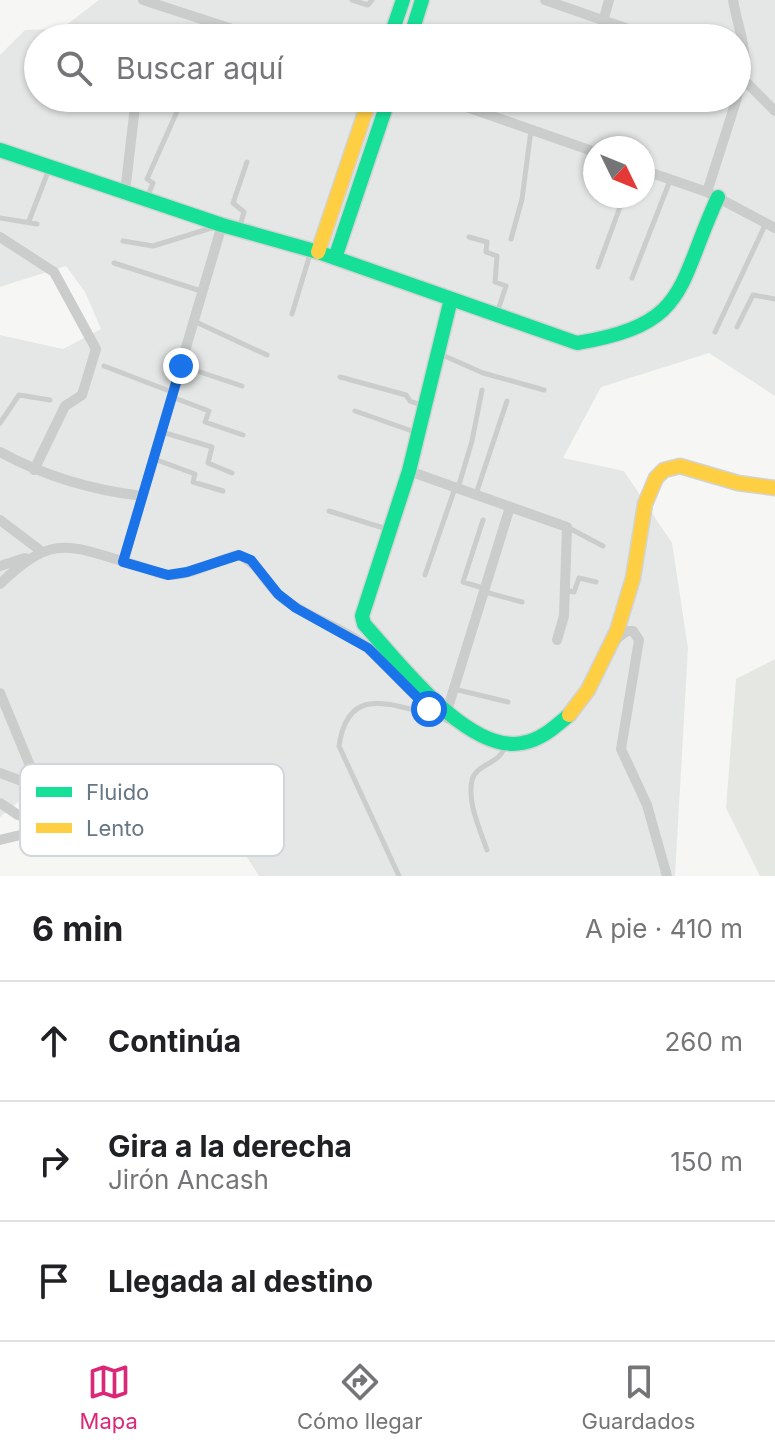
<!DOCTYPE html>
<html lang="es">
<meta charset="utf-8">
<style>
body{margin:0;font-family:Inter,sans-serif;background:#f2f2f2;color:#202124}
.compass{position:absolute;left:583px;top:136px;width:72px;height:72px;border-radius:50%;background:#fff;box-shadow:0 2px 6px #0004;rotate:133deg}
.stop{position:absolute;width:24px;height:24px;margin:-18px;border:6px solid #1a73e8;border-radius:50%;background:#fff}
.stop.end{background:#1a73e8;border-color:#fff;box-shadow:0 2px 8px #0008}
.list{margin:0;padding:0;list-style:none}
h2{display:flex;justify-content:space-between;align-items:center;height:104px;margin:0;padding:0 32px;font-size:34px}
h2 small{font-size:26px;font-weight:400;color:#757577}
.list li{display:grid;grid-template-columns:52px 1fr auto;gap:24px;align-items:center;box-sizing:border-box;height:120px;padding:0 32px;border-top:2px solid #e0e0e0}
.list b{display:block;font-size:30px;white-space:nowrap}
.list p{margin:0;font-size:26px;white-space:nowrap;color:#757577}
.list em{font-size:26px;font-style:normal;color:#757577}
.icon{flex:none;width:44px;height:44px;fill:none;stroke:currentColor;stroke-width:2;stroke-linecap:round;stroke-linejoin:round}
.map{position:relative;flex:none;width:775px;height:876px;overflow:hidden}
.search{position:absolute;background:#fff;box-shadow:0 2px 6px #0004;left:24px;right:24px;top:24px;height:88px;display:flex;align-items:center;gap:20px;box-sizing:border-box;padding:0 28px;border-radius:44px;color:#757577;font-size:30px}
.sheet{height:464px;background:#fff}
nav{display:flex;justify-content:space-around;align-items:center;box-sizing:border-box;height:112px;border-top:2px solid #e0e0e0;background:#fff;font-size:22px;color:#757577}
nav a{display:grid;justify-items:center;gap:4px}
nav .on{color:#db2777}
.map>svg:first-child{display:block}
.built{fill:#e5e6e6;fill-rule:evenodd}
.green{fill:#e5e8e2}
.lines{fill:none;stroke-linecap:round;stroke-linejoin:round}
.fast-casing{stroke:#d2d3d4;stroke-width:17}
.slow-casing{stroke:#d2d3d4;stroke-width:17}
.lane{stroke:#cbcccc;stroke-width:5}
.street{stroke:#cbcccc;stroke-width:10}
.fast{stroke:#16e098;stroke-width:14}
.slow{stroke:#ffcf43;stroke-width:14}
.route{stroke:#1a73e8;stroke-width:10}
.key{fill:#fff;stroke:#d1d6da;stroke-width:2}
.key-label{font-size:22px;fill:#667785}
</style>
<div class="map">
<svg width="775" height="876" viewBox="0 0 775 876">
<rect width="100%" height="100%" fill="#f6f6f5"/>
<path class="built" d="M 99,0 L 775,0 L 775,396 L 709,353 L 601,387 L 563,458 L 624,471 L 672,543 L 688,648 L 675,876 L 259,876 L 231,832 L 64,764 L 0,817 L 0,335 L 63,349 L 101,329 L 85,292 L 66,266 L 0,287 L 0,55 L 25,30 L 61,29 ZM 38,38 L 737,38 L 737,98 L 38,98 ZM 595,148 L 643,148 L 643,196 L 595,196 Z"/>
<path class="green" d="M 775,659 L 775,876 L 760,876 L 726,808 L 736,679 Z"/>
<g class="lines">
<defs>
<path id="fast" d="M 390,38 L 403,0
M 410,38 L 422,0
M 0,150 L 222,225 L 318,252 L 577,343 C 690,324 676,288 718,197
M 335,258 L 389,98
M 451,299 L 409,471 L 362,616 L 364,624 C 397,660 467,754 522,743 C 541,740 555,727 569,715"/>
<path id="slow" d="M 318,252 L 370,98
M 569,715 L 588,690 L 617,631 L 633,578 L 645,504 L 656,478 L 664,470 L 680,466 L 738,483 L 775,488"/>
</defs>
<use href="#fast" class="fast-casing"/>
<use href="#slow" class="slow-casing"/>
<path class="lane" d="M 352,0 L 368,5 L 372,0
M 147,198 L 153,183 L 147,179 L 183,98
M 0,218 L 37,224
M 29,221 L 49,169
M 239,229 L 244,212 L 233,203 L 247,162
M 469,237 L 487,242 L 486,252 L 497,256 L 495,282 L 506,286 L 497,313
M 511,239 L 522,199 L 531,130
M 123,241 L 153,246 L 218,226
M 114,263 L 201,291
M 598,267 L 624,196
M 632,278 L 671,178
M 292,314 L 311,251
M 196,322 L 267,355
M 737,327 L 753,295 L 775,299
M 715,332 L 766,223
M 440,354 L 483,373 L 544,390
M 104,366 L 172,392
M 182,366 L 242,386
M 340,377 L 406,395 L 410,401 L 421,405
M 172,397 L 209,411 L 205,422 L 243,435
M 355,411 L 415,432
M 0,423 L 19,395 L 50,400
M 162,432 L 212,447 L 208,463 L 232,473
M 154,459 L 195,474 L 193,482 L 223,491
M 458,488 L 472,441 L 482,390
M 476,494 L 507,401
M 329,511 L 390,530
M 483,520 L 463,582 L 483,588
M 569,528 L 603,546
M 425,575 L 455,488
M 564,590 L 574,592 L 579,578 L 596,582
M 485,592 L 522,602
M 454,689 L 508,702
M 487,850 C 480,829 467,803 472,780 C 477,762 503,765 505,743
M 399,876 L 339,746 C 348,684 390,705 435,715"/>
<path class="street" d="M 143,0 L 260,38
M 545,0 L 654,38
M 733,0 C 741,44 752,50 737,97
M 604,18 L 609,0
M 740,76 L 775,111
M 441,98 L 595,152
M 643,170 L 707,192 L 775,228
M 125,192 L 136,98
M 707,192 L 737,98
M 0,237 L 54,272 L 96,349 L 82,395 L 65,406 L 34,470
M 0,452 C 46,477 91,490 142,496
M 409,471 L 567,527 L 564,616 L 557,640
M 0,520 L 41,551
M 123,562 L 222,225
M 0,566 L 25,558
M 0,584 C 56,530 70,547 139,566 C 148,569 159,574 168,575 C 191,576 216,560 239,555 C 260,564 265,584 281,597 C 307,618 341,626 367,647 C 397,671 417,709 455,721
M 615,640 L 627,631 L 633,631 L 639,640 L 621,749 L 647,805 L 667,876
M 0,693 L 36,780 L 27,783 L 0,773
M 447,711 L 510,507
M 0,803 L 18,815 L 44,823 L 33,832 L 0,840"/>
<use href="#fast" class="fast"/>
<use href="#slow" class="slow"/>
</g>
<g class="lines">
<path class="route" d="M 181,366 L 123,562 L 168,575 L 187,572 L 239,555 L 251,560 L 278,594 L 296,608 L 368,648 L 429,709"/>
</g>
<rect x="20" y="764" width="264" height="92" rx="12" class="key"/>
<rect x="36" y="787" width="36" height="10" fill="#16e098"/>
<rect x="36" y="823" width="36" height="10" fill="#ffcf43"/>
<g class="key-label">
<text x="86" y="800">Fluido</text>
<text x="86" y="836">Lento</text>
</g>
</svg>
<svg class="compass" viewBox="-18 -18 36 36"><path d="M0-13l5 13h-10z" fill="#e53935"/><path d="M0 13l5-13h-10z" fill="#757577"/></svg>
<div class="stop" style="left:429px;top:709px"></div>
<div class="stop end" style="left:181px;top:366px"></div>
<div class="search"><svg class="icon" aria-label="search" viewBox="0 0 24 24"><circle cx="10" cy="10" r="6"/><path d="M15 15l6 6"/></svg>Buscar aquí</div>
</div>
<section class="sheet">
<h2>6 min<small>A pie · 410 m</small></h2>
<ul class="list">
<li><svg class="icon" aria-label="ahead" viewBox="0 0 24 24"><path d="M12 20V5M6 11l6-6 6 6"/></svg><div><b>Continúa</b></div><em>260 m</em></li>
<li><svg class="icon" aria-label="right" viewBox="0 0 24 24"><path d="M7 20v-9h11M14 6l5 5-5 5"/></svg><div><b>Gira a la derecha</b><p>Jirón Ancash</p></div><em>150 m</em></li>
<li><svg class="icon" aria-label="arrive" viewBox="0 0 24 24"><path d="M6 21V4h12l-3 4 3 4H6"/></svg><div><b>Llegada al destino</b></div></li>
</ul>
</section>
<nav>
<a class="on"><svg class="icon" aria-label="map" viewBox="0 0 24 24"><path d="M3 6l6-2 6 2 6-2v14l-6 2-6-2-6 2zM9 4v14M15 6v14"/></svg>Mapa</a>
<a><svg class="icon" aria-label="directions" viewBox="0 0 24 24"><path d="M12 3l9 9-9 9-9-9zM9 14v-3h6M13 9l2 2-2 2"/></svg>Cómo llegar</a>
<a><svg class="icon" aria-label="saved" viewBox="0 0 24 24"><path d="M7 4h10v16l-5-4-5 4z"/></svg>Guardados</a>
</nav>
